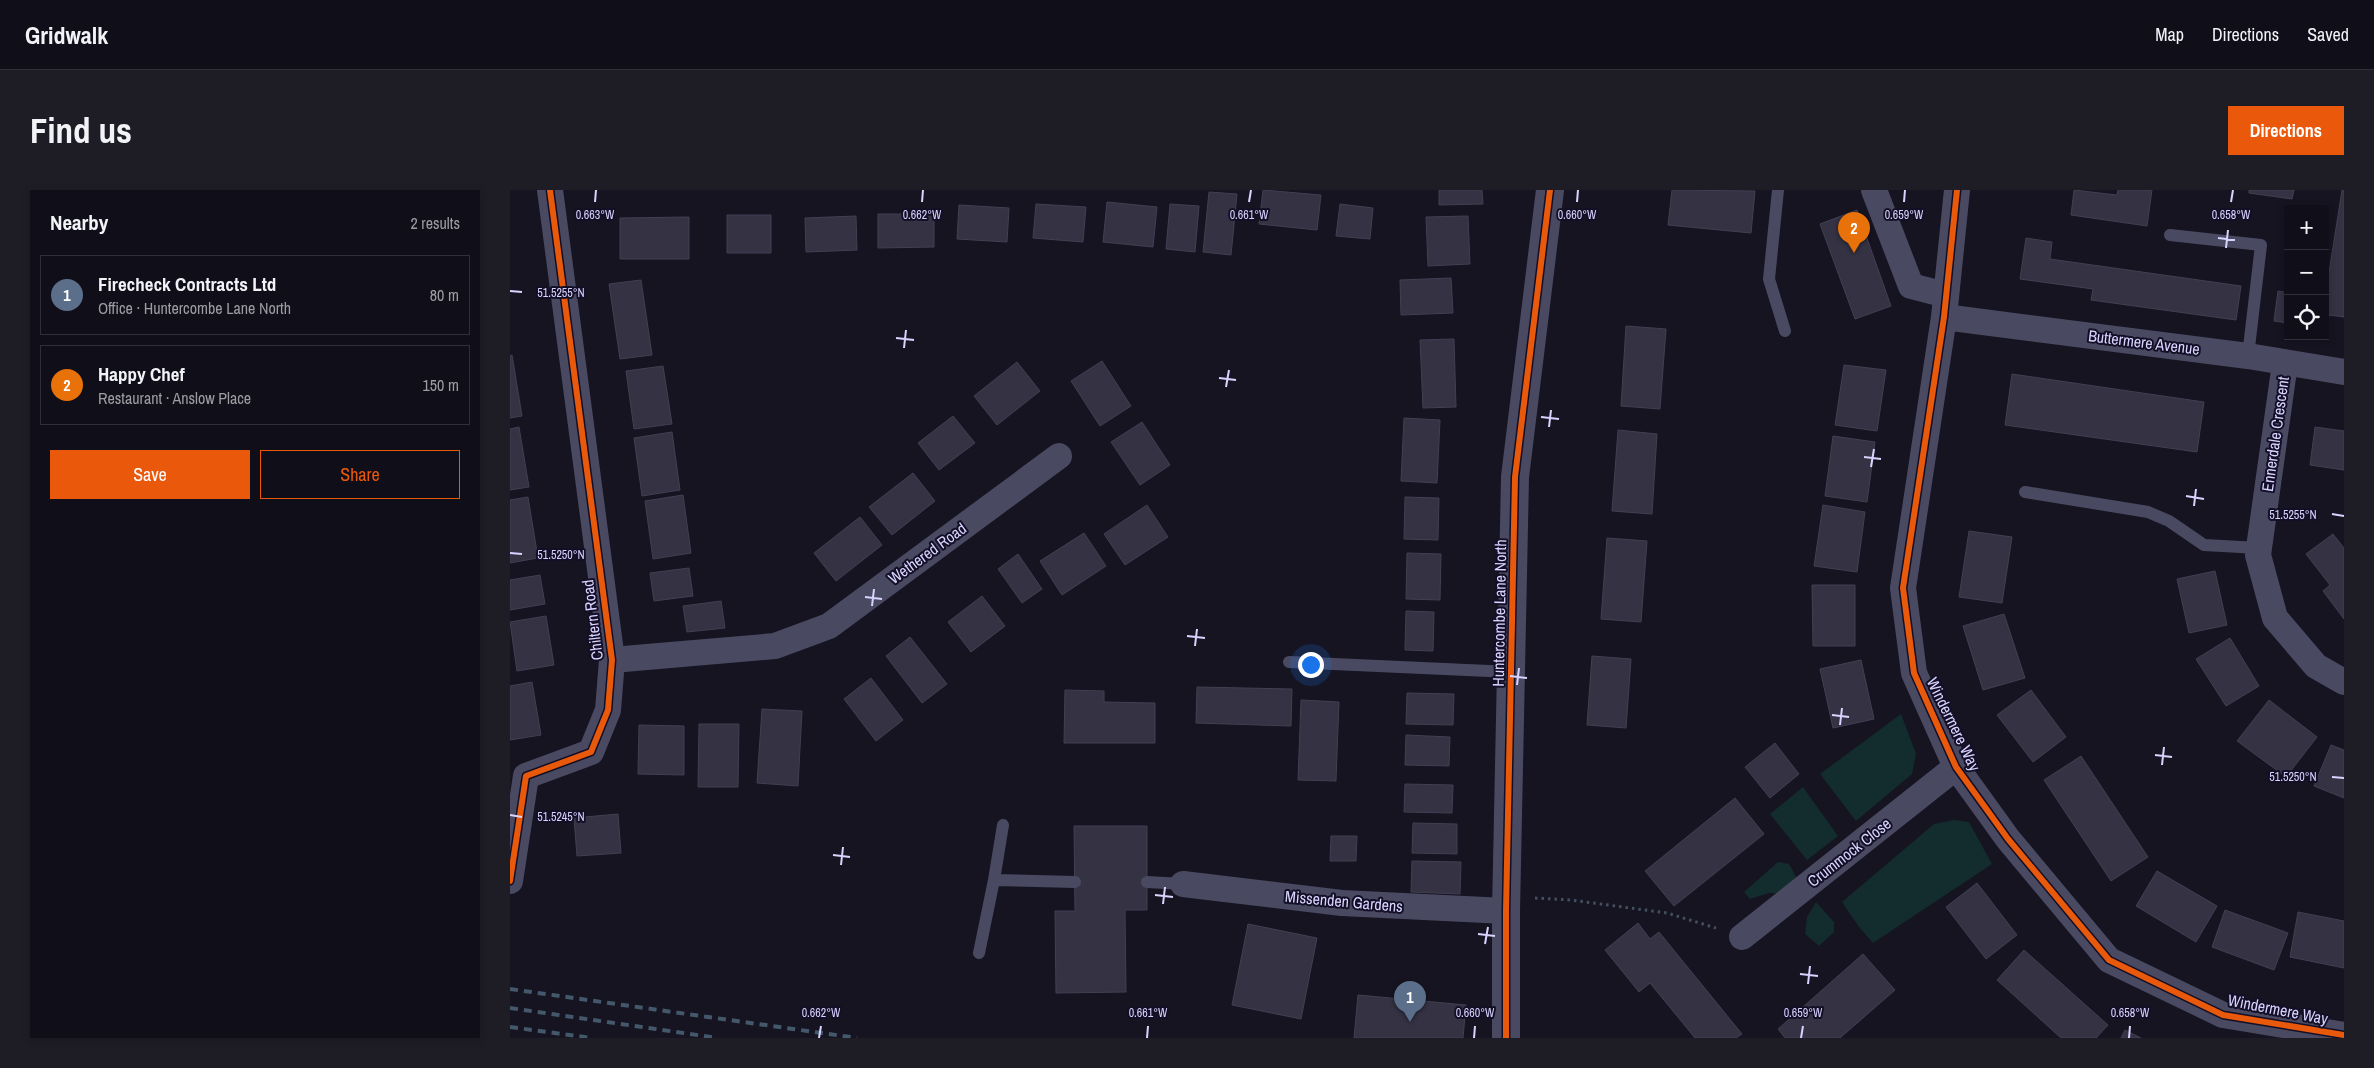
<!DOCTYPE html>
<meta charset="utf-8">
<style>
body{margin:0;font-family:"Archivo Narrow",sans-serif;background:#1e1d26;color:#f1f3f6}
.controls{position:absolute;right:15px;top:15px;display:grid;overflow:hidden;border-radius:0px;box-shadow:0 2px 8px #0003}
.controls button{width:45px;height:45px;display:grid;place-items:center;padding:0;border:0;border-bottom:1px solid #302f38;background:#100f19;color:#f1f3f6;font:25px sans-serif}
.you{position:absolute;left:800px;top:474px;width:18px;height:18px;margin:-12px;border:4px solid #fff;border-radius:50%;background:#1a73e8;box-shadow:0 0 0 8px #1a73e833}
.badge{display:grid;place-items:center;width:32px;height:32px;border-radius:50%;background:#ea580c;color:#fff;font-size:16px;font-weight:700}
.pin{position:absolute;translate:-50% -41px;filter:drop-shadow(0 1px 2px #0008)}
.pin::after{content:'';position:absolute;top:26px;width:18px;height:15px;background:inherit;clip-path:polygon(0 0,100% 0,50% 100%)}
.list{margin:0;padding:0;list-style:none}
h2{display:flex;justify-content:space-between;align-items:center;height:65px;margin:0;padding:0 20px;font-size:21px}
h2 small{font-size:16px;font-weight:400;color:#9c9ca2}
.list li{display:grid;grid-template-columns:32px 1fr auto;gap:15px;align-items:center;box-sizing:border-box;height:80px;margin:0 10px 10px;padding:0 10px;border:1px solid #302f38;border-radius:0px}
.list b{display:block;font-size:19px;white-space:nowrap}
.list p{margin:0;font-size:16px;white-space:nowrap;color:#9c9ca2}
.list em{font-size:16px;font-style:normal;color:#9c9ca2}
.actions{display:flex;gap:10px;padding:15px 20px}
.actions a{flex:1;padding:11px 0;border:1px solid #ea580c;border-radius:0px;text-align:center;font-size:18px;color:#ea580c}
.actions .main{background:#ea580c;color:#fff}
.icon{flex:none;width:28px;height:28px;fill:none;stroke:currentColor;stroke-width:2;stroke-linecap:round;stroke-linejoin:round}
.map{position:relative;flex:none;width:1834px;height:848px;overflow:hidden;border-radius:0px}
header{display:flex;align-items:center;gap:30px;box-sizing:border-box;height:70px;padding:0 25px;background:#100f19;border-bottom:1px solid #302f38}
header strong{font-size:24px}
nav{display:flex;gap:28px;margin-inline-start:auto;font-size:18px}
.intro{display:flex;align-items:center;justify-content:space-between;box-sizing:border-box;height:120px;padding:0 30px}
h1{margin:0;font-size:35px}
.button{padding:12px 22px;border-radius:0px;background:#ea580c;color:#fff;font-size:18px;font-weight:700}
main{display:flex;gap:30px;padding:0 30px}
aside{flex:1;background:#100f19;border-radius:0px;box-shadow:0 2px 8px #0003}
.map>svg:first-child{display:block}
.green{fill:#132c2d}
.building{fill:#343243;stroke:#433f54}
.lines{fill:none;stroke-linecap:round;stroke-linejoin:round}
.path{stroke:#44505f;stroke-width:3;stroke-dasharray:2.5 4;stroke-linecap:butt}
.service{stroke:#4a4962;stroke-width:12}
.minor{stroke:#4a4962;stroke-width:26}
.tertiary{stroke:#4a4962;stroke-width:28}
.rail{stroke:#43596b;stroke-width:4;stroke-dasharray:8 6;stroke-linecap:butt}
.cycleway-casing{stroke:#130f26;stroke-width:9}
.cycleway{stroke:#e8590c;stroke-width:6}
.ticks{fill:none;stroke:#d9d4ff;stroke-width:2}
.labels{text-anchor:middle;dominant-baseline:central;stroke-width:4;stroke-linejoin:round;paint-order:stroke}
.street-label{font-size:16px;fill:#d9d4ff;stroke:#130f26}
.ticks-label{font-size:12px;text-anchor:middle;fill:#d9d4ff;stroke:#130f26;stroke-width:4;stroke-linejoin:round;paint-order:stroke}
</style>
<header>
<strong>Gridwalk</strong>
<nav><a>Map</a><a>Directions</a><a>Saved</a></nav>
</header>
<div class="intro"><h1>Find us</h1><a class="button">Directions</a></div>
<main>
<aside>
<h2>Nearby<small>2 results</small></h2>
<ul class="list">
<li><span class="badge" style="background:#5c6f8a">1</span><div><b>Firecheck Contracts Ltd</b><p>Office · Huntercombe Lane North</p></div><em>80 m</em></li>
<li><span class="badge" style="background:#e8710a">2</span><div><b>Happy Chef</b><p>Restaurant · Anslow Place</p></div><em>150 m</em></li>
</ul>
<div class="actions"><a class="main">Save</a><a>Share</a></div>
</aside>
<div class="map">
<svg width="1834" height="848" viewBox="0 0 1834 848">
<rect width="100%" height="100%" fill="#161421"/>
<path class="green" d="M 1391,524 L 1406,564 L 1402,584 L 1346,631 L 1310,584 Z
M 1293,597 L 1328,646 L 1297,670 L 1260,624 Z
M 1444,630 L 1459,632 L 1482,674 L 1363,753 L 1349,737 L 1332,712 L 1424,634 Z
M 1268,672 L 1279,674 L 1289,692 L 1277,704 L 1259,703 L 1240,709 L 1234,702 Z
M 1306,712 L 1324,732 L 1324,742 L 1309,756 L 1295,744 L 1297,727 Z"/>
<path class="building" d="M 753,0 L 811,5 L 807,40 L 749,34 Z
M 929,0 L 972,0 L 973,14 L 929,15 Z
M 1162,0 L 1245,1 L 1241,43 L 1158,35 Z
M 1564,0 L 1607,5 L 1608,0 L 1642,0 L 1637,36 L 1561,25 Z
M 1739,0 L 1784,0 L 1782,9 L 1739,3 Z
M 1832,0 L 1834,0 L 1834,127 L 1819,125 L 1817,139 L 1815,138 L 1815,108 Z
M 699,2 L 727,4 L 721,65 L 693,62 Z
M 597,12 L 647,17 L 643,57 L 593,52 Z
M 526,14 L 576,17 L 573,52 L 523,48 Z
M 660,14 L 689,16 L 685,62 L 656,59 Z
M 830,14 L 863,18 L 860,49 L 826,46 Z
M 449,15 L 499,18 L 497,52 L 447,49 Z
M 1347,20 L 1381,116 L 1345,129 L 1310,34 Z
M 368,24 L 424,24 L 424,57 L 368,58 Z
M 217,25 L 261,25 L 261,63 L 217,63 Z
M 346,26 L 347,60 L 296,62 L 295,28 Z
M 958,26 L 960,74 L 918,76 L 916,27 Z
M 179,27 L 179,69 L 110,69 L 110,28 Z
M 1516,48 L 1542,52 L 1540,69 L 1731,96 L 1726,130 L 1581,110 L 1583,99 L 1510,89 Z
M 941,88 L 943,123 L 891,125 L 890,90 Z
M 131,90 L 142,165 L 110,169 L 99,94 Z
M 1768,101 L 1778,103 L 1778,133 L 1764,131 Z
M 1116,136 L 1156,139 L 1150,219 L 1111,216 Z
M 944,149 L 946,217 L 913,218 L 910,150 Z
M 2,165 L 12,226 L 0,228 L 0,166 Z
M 592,171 L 621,216 L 590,236 L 561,191 Z
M 507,172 L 530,201 L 487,235 L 464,206 Z
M 1334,175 L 1376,180 L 1367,241 L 1325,235 Z
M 153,176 L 162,234 L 124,239 L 116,181 Z
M 1502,184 L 1694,212 L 1687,262 L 1495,235 Z
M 443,226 L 465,253 L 429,280 L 408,253 Z
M 894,228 L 930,230 L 927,293 L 891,291 Z
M 632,232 L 660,275 L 630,295 L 601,252 Z
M 9,237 L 19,297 L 0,300 L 0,239 Z
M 1805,237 L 1834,241 L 1834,280 L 1800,275 Z
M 1108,240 L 1147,244 L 1142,324 L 1102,321 Z
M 162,242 L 170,300 L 132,306 L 124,248 Z
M 1323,246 L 1365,252 L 1357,312 L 1315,306 Z
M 403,283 L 425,311 L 382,345 L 359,317 Z
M 173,305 L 181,363 L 143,369 L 135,311 Z
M 18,307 L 28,368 L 0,373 L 0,310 Z
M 895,307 L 929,308 L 928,350 L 894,349 Z
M 637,315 L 658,347 L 615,375 L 594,344 Z
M 1313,315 L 1355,322 L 1347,382 L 1304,376 Z
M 350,327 L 372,355 L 326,391 L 304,363 Z
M 1459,341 L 1502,347 L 1492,413 L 1449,407 Z
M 574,343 L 596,376 L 552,405 L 530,371 Z
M 1823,344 L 1834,358 L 1834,429 L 1813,401 L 1820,395 L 1796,364 Z
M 1097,348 L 1137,351 L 1131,432 L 1091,429 Z
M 897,363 L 931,364 L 930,410 L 896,409 Z
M 508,364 L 532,399 L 512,413 L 488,379 Z
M 179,378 L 183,406 L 144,411 L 140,383 Z
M 1705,381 L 1717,435 L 1679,443 L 1667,389 Z
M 30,385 L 35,414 L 0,420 L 0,390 Z
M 1302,395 L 1345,395 L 1345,456 L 1303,456 Z
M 472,406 L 495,436 L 461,462 L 438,432 Z
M 211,411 L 215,438 L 177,442 L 173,416 Z
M 896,421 L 924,422 L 923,461 L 895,460 Z
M 1494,424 L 1515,488 L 1473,500 L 1453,436 Z
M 36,426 L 44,475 L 7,481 L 0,432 Z
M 400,447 L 437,494 L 412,513 L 376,466 Z
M 1720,448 L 1749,496 L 1716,516 L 1686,469 Z
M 1082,466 L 1121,469 L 1116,538 L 1077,535 Z
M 1351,470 L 1364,529 L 1323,538 L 1310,479 Z
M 361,488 L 393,530 L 366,551 L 334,509 Z
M 22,492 L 31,545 L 0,550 L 0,496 Z
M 687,497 L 782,499 L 781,536 L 686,533 Z
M 555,500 L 594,501 L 594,512 L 645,513 L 645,553 L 554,553 Z
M 1521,500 L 1556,547 L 1523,572 L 1487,525 Z
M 897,503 L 944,504 L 943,535 L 896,534 Z
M 791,510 L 829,512 L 826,591 L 788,590 Z
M 1759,510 L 1807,547 L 1776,587 L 1727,551 Z
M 252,519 L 292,521 L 288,596 L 247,593 Z
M 189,534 L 229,534 L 228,597 L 188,597 Z
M 129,535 L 174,536 L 174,585 L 128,584 Z
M 896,545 L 940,547 L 939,576 L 895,575 Z
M 1265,553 L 1289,584 L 1260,608 L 1235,577 Z
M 1821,555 L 1834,560 L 1834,608 L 1804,596 Z
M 1571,566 L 1638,667 L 1601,691 L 1534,590 Z
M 895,594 L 943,595 L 942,623 L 894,622 Z
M 1225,608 L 1254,644 L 1164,716 L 1135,681 Z
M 108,624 L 111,663 L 67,666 L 64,628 Z
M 903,633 L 947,634 L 947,664 L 902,663 Z
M 564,636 L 637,636 L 637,720 L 615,720 L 616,802 L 546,803 L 545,721 L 565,721 Z
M 821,646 L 847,646 L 846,671 L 820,671 Z
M 902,671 L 951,672 L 950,704 L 901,702 Z
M 1647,681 L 1707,716 L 1686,752 L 1626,716 Z
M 1467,693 L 1507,745 L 1476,769 L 1436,717 Z
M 1715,720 L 1778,743 L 1764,780 L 1702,757 Z
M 1788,722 L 1834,731 L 1834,778 L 1780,767 Z
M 1128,733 L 1140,749 L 1149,742 L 1232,844 L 1226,848 L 1185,848 L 1140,793 L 1129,802 L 1095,760 Z
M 738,734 L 807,748 L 791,829 L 722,815 Z
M 1514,760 L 1598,835 L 1586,848 L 1551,848 L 1487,790 Z
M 1353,764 L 1385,800 L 1330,848 L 1275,848 L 1268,839 Z
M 848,805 L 956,815 L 953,848 L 844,848 Z
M 1615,840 L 1631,848 L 1611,848 Z"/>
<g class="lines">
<path class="path" d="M 1025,708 L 1061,710 L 1157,723 L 1206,738"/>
<path class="service" d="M 1268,0 L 1259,89 L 1275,141
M 1660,45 L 1751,55 L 1738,166
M 1515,302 L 1638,322 L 1659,331 L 1694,355 L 1749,358
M 779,472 L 1001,482
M 484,690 L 565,692
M 637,692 L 673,694
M 469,763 L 484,690 L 493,635"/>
<path class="minor" d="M 1364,0 L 1401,96 L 1436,105
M 1447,0 L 1434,127 L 1393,398 L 1404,483 L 1446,577 L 1498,649 L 1599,770 L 1713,825 L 1834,845
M 1434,127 L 1738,166 L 1834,182
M 1775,173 L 1748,365 L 1765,428 L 1806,476 L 1834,492
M 102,470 L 265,456 L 319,436 L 549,266
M 0,691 L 16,586 L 81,562 L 98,520 L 102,470 L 40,0
M 673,694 L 832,713 L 996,721
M 1232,747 L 1446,577"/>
<path class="tertiary" d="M 996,848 L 996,721 L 1005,287 L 1040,0"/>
<path class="rail" d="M 0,799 L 347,848
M 0,818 L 208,848
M 0,837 L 82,848"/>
<defs>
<path id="cycleway" d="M 1447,0 L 1434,127 L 1393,398 L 1404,483 L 1446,577 L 1498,649 L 1599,770 L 1713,825 L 1834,845
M 0,691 L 16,586 L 81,562 L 98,520 L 102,470 L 40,0
M 996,848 L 996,721 L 1005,287 L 1040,0"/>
</defs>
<use href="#cycleway" class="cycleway-casing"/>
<use href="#cycleway" class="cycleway"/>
</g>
<path class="ticks" d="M 85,12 L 86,0M 412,12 L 413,0M 739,12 L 741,0M 1067,12 L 1068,0M 1394,12 L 1395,0M 1721,12 L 1723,0M 1708,48 L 1725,50M 1716,58 L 1718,40M 0,101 L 12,102M 386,148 L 404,150M 394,158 L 396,140M 709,188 L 726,190M 716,197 L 719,180M 1031,227 L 1049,229M 1039,237 L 1041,220M 1354,267 L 1371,269M 1361,277 L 1364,259M 1676,306 L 1694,309M 1684,316 L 1686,299M 1822,324 L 1834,326M 0,363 L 12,364M 355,407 L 372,409M 362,416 L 364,399M 677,446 L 695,448M 685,456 L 687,439M 1000,486 L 1017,488M 1007,495 L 1009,478M 1322,525 L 1339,527M 1330,535 L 1332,518M 1645,565 L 1662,567M 1652,575 L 1654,557M 1822,587 L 1834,588M 0,625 L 12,627M 323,665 L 340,667M 331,675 L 333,657M 645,705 L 663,707M 653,714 L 655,697M 968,744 L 985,746M 975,754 L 978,737M 1290,784 L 1308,786M 1298,794 L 1300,776M 309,848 L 311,836M 637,848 L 638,836M 964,848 L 965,836M 1291,848 L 1293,836M 1619,848 L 1620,836"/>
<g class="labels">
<g class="street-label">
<text transform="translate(1634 152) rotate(7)">Buttermere Avenue</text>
<text transform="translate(1765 244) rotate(-82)">Ennerdale Crescent</text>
<text transform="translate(417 363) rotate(-36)">Wethered Road</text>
<text transform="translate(989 423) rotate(-89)">Huntercombe Lane North</text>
<text transform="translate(82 430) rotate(-97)">Chiltern Road</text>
<text transform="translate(1444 534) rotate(64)">Windermere Way</text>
<text transform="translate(1339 662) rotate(-38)">Crummock Close</text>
<text transform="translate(834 711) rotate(5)">Missenden Gardens</text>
<text transform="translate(1768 819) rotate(11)">Windermere Way</text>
</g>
</g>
<g class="ticks-label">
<text x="85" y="29">0.663°W</text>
<text x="412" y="29">0.662°W</text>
<text x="739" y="29">0.661°W</text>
<text x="1067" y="29">0.660°W</text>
<text x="1394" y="29">0.659°W</text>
<text x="1721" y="29">0.658°W</text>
<text x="51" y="107">51.5255°N</text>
<text x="1783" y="329">51.5255°N</text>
<text x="51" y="369">51.5250°N</text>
<text x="1783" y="591">51.5250°N</text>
<text x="51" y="631">51.5245°N</text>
<text x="311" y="827">0.662°W</text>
<text x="638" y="827">0.661°W</text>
<text x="965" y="827">0.660°W</text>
<text x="1293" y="827">0.659°W</text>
<text x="1620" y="827">0.658°W</text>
</g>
</svg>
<div class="controls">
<button>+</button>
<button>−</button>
<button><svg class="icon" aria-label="locate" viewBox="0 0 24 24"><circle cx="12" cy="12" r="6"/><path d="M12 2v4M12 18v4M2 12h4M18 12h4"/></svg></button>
</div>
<div class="you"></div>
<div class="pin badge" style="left:900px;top:832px;background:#5c6f8a">1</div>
<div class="pin badge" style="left:1344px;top:63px;background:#e8710a">2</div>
</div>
</main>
